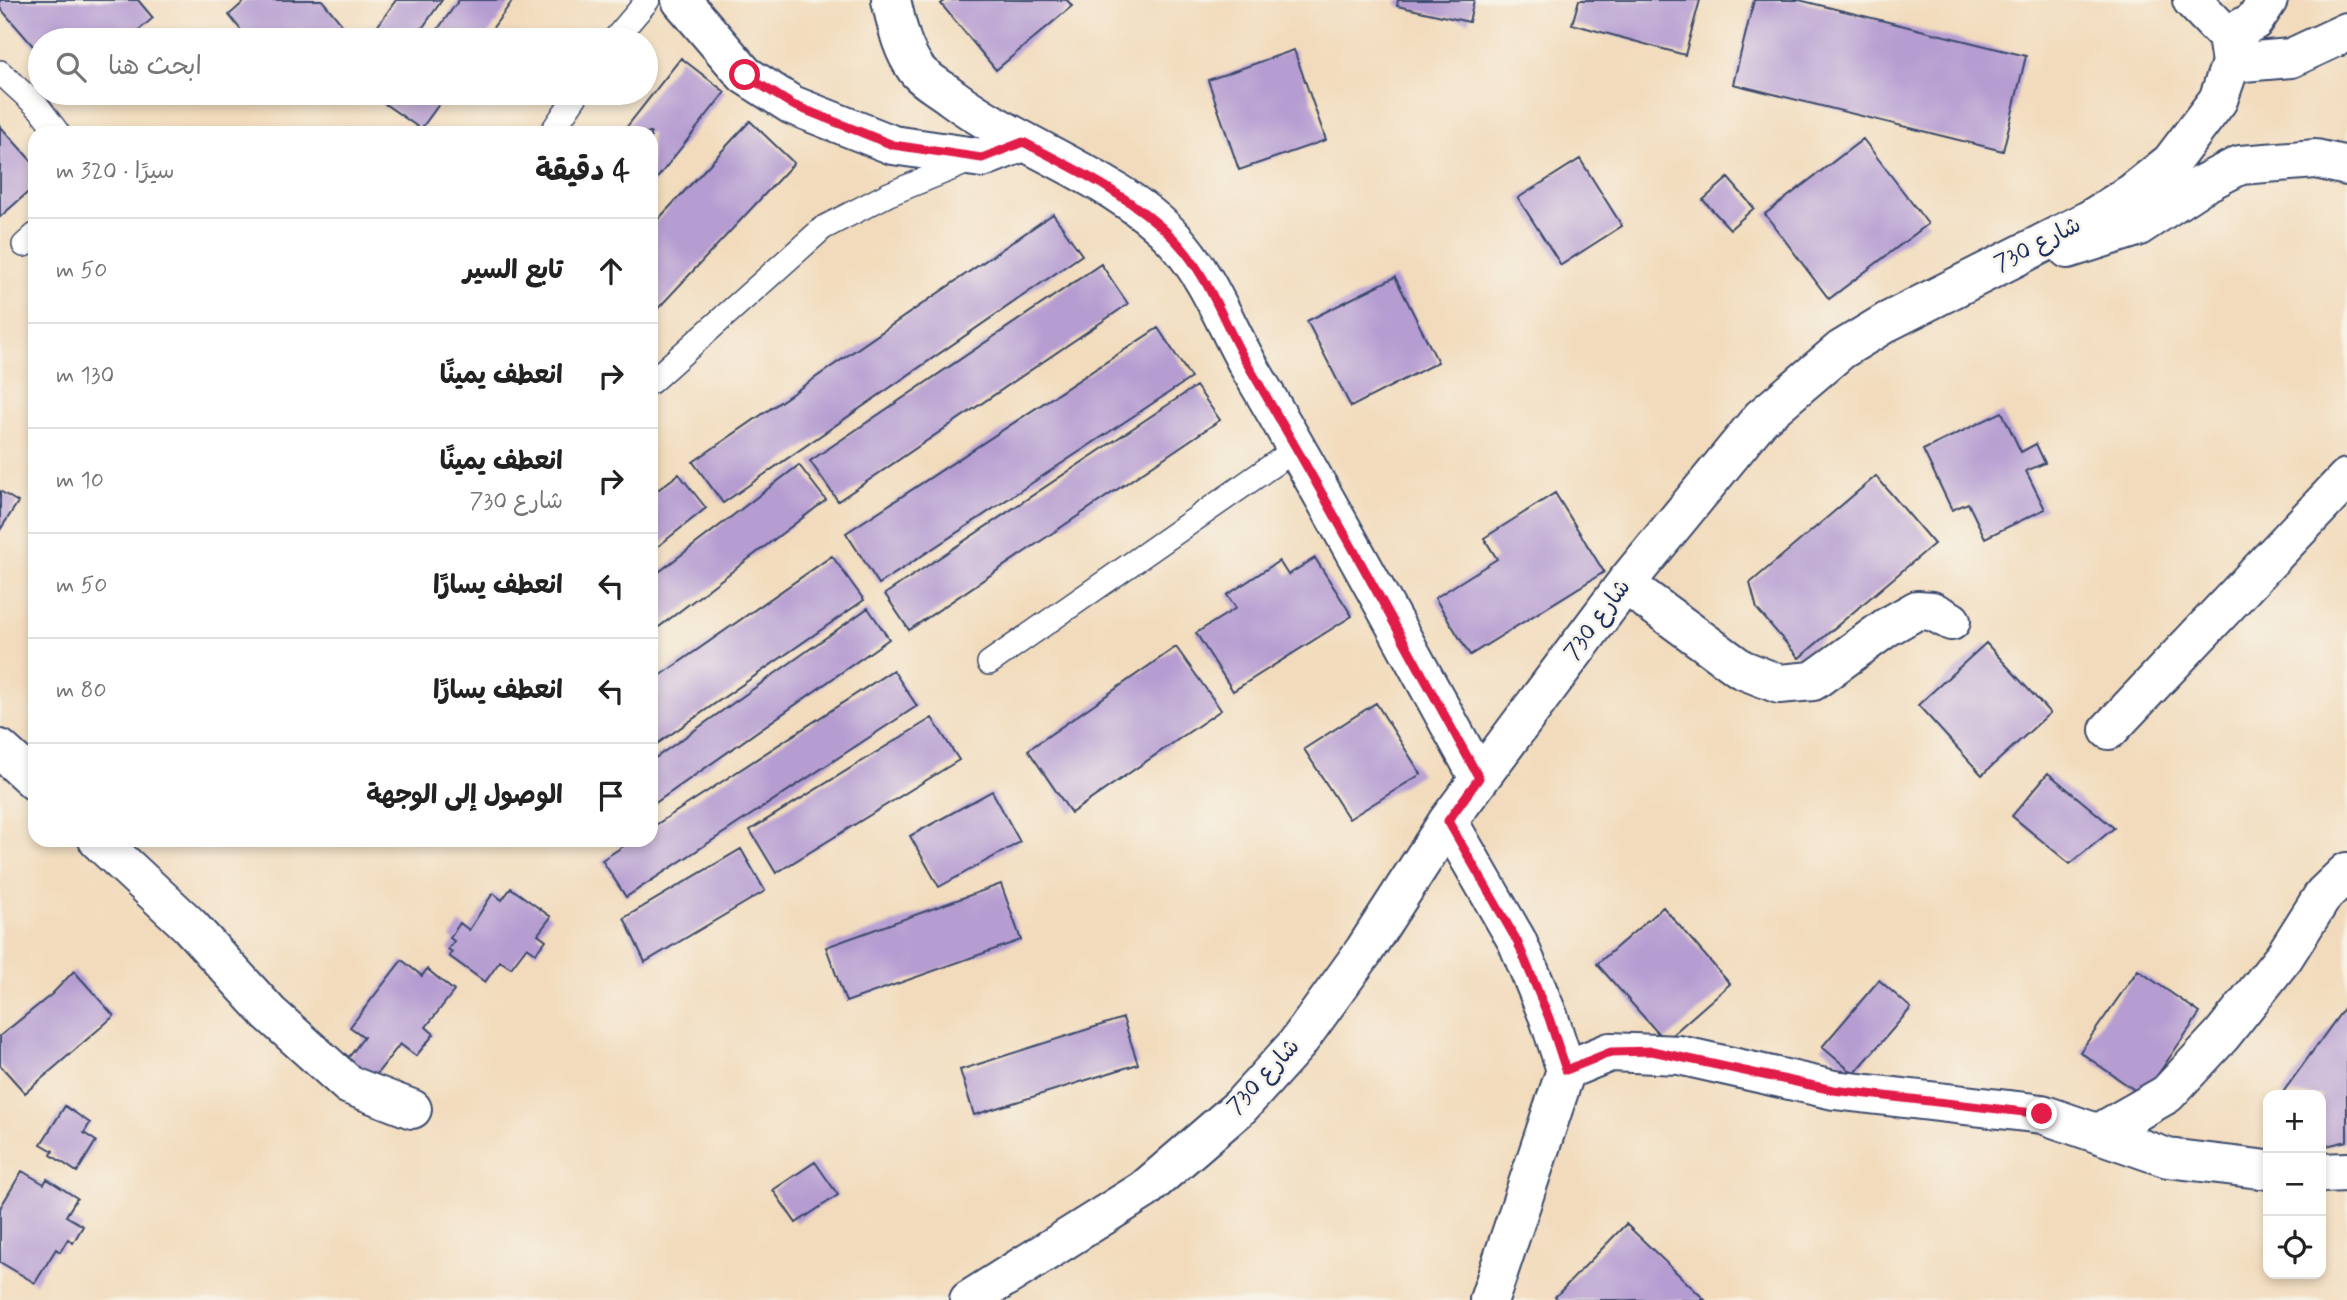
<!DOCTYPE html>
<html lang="ar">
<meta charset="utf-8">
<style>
body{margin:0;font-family:Mynerve,"Playpen Sans Arabic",sans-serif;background:#f6f6f6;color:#222;direction:rtl}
.controls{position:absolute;right:21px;bottom:21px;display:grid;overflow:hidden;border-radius:14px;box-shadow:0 4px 10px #0003}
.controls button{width:63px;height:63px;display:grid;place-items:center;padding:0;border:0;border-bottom:2px solid #e0e0e0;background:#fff;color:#222;font:35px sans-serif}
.stop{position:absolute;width:21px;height:21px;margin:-16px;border:5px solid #e11d48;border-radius:50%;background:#fff}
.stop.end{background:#e11d48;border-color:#fff;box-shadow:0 2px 7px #0008}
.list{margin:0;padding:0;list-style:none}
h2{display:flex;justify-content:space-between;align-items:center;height:91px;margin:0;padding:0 28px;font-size:30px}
h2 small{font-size:23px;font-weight:400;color:#767676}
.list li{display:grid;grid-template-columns:46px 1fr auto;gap:21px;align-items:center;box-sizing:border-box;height:105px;padding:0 28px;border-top:2px solid #e0e0e0}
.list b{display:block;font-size:26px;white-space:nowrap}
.list p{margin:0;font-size:23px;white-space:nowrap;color:#767676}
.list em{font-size:23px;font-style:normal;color:#767676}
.icon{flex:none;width:38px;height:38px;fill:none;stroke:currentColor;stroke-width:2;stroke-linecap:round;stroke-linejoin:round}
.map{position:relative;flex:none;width:2347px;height:1300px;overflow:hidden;direction:ltr}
.search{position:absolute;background:#fff;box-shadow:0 4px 10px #0003;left:28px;top:28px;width:630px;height:77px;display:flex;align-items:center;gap:18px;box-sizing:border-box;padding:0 24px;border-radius:38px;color:#767676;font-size:26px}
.panel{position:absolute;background:#fff;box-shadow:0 4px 10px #0003;left:28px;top:126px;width:630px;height:721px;border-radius:21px;direction:rtl}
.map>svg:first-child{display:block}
.building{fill:#b59cd1}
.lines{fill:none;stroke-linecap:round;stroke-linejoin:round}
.service-casing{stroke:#3b496c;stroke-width:26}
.minor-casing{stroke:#3b496c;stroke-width:42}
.service{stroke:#fff;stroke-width:23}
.minor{stroke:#fff;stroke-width:38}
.route{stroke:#e11d48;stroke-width:9}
.labels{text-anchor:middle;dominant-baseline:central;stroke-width:5;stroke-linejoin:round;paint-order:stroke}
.street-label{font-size:23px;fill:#1b2f5e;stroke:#f7f3e8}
</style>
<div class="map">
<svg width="2347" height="1300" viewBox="0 0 2347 1300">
<rect width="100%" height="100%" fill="#f7f3e8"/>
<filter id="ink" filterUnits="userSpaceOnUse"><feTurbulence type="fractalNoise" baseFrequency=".0143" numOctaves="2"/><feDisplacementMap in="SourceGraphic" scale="14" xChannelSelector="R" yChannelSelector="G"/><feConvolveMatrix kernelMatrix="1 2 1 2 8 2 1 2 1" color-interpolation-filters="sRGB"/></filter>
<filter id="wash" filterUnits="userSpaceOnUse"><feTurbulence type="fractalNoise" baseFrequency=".00686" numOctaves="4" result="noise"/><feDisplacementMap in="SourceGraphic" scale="28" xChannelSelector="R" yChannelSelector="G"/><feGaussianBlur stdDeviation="1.57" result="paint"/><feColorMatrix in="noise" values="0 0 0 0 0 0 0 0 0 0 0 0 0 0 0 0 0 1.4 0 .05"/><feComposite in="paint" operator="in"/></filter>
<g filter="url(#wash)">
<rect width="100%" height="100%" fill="#f2dbbc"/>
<g id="blocks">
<path class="building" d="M 0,0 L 138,0 L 153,18 L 127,40 L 40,40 L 40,54 L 0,8 Z
M 246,0 L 322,0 L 352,37 L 349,40 L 249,40 L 229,15 Z
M 396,0 L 442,0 L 414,40 L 397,40 L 377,27 Z
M 459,0 L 513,0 L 484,40 L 430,40 Z
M 946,0 L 1067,0 L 1072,6 L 996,70 L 941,4 Z
M 1398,0 L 1474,0 L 1469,22 L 1397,6 Z
M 1579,0 L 1700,0 L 1685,55 L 1572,24 Z
M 1754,0 L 1799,0 L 2026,56 L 2003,151 L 1733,84 Z
M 1294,50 L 1326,140 L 1239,170 L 1208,80 Z
M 681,58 L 725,92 L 651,186 L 651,133 L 622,133 Z
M 393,93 L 447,93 L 421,129 L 385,104 Z
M 750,121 L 794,163 L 651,316 L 651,227 Z
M 0,126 L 35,165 L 35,186 L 0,217 Z
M 1863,139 L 1928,224 L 1829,299 L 1765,214 Z
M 1580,159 L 1622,226 L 1561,265 L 1518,198 Z
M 1728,178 L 1754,208 L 1730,229 L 1703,200 Z
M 1053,214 L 1082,255 L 723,503 L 693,462 Z
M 1101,264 L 1128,304 L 838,501 L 810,461 Z
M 1395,277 L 1438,362 L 1351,407 L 1307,321 Z
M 1158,328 L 1191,378 L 879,584 L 846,533 Z
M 1196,386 L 1220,420 L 909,630 L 885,594 Z
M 2002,412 L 2021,452 L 2036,444 L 2045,463 L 2026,471 L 2045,509 L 1985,538 L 1968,503 L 1952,510 L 1923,450 Z
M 799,465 L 826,500 L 651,633 L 651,578 Z
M 679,474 L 706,508 L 651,552 L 651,495 Z
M 1876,476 L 1934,544 L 1799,658 L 1757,609 L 1750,583 Z
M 0,491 L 18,502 L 0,530 Z
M 1555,493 L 1604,572 L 1470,655 L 1435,598 L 1497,559 L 1484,538 Z
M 832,556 L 864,600 L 651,748 L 651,682 Z
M 1315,558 L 1352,616 L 1233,691 L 1196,633 L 1236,608 L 1227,595 L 1279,561 L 1288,575 Z
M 868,608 L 889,639 L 651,806 L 651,761 Z
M 1986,643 L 2050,713 L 1982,775 L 1918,705 Z
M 1176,647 L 1221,710 L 1071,813 L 1028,750 Z
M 893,670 L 917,706 L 626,897 L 602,860 L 633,840 L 651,840 L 651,828 Z
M 1376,703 L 1421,774 L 1349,819 L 1304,749 Z
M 932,718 L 959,760 L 776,873 L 750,830 Z
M 2048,773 L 2114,828 L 2070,864 L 2012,816 Z
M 992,791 L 1020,842 L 939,887 L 910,836 Z
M 741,849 L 765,891 L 645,962 L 624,918 Z
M 1001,884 L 1021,940 L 846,1002 L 826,947 Z
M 511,888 L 551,917 L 538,934 L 546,940 L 536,953 L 527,947 L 511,968 L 500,961 L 485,982 L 449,956 L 452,952 L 448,949 L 454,941 L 450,938 L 460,923 L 469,930 L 493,893 L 502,900 Z
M 1663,907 L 1730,984 L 1665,1041 L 1597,964 Z
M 402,960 L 422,976 L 427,969 L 454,991 L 426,1027 L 434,1034 L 416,1056 L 400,1044 L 369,1084 L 340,1061 L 345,1054 L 349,1057 L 364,1037 L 350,1027 Z
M 2138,970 L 2200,1013 L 2143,1096 L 2080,1052 Z
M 74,971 L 114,1016 L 25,1093 L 0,1065 L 0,1036 L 52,994 Z
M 1879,980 L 1911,1008 L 1854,1074 L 1822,1047 Z
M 2347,1004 L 2347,1141 L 2322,1147 L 2321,1095 L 2281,1095 Z
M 1123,1018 L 1138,1064 L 974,1115 L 960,1070 Z
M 65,1106 L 90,1123 L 84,1133 L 96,1141 L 77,1172 L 51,1155 L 53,1151 L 41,1144 Z
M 815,1162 L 838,1195 L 796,1223 L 773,1190 Z
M 22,1171 L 44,1184 L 47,1179 L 77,1198 L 66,1216 L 83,1226 L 73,1243 L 68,1239 L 60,1252 L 56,1249 L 35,1283 L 0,1262 L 0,1208 Z
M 1626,1224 L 1705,1300 L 1558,1300 L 1555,1297 Z"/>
</g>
</g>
<g filter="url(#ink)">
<use href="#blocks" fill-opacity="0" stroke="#3b496c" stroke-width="2"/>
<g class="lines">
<defs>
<path id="service" d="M 614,40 L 648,0
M 0,72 L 40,109 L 58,133
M 551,133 L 578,93
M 24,245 L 35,235
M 651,382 L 823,228 L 889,194 L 970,161
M 989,663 L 1297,448"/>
<path id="minor" d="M 681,0 L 745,75 L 792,105 L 893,145 L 982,158 L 1023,142
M 891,0 C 897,25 901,48 916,69 C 924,80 942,89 953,98 C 1020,148 1120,179 1175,240 C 1211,280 1228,332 1255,377 C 1333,509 1405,644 1479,778
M 2227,36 L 2254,21 L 2268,0
M 2231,63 L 2291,58 L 2347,32
M 2068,249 L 2137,227 L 2201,185 L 2240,165 L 2316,159 L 2347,166
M 1625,584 L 1741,669 L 1779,684 L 1813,681 L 1887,627 L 1917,610 L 1932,611 L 1951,621
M 2109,730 L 2347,478
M 0,749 L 35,781
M 1448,821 L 1517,941 L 1549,1018 L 1566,1070 L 1610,1052 L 1679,1055 L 1834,1090 L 2042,1114 L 2168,1158 L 2268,1170
M 98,840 L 189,925 L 269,1013 L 349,1085 L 412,1109
M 2099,1133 L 2167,1094 L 2222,1035 L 2284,957 L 2324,894 L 2347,872
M 2321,1173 L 2347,1172
M 969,1300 L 1144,1190 L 1240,1107 L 1296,1045 L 1364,951 L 1448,821 L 1625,584 L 1761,418 L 1841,350 L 1887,322 L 2089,220 L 2132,193 L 2171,162 L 2218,100 L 2231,63 L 2227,36 L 2192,0
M 1489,1300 L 1566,1070"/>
</defs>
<use href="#service" class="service-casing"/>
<use href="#minor" class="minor-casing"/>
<use href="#service" class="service"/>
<use href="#minor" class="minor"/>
</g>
</g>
<g class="lines" filter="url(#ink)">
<path class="route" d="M 745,75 L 793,105 L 893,145 L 982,158 L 1023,142 C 1075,169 1133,197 1174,239 C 1209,275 1224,325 1249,367 C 1329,502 1403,640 1479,778 L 1448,821 L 1517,941 L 1549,1018 L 1566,1070 L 1611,1052 L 1652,1051 L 1833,1090 L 2042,1114"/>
</g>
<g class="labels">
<g class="street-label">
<text transform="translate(2038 245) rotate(-27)">شارع 730</text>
<text transform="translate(1598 620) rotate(-53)">شارع 730</text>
<text transform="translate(1264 1077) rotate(-47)">شارع 730</text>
</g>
</g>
</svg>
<div class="controls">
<button>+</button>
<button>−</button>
<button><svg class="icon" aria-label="locate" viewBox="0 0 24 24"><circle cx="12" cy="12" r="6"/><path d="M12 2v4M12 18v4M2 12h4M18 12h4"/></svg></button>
</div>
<div class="stop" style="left:745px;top:75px"></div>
<div class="stop end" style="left:2042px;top:1114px"></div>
<div class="search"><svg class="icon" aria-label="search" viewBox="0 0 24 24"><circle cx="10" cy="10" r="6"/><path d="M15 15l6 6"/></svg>ابحث هنا</div>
<section class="panel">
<h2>4 دقيقة<small>سيرًا · 320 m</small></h2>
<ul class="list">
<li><svg class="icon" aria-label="ahead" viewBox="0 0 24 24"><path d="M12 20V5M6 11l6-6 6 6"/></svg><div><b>تابع السير</b></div><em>50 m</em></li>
<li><svg class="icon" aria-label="right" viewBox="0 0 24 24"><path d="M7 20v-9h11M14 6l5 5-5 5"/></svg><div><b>انعطف يمينًا</b></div><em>130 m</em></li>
<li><svg class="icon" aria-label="right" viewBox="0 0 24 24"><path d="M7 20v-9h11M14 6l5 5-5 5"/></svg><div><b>انعطف يمينًا</b><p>شارع 730</p></div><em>10 m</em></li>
<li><svg class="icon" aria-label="left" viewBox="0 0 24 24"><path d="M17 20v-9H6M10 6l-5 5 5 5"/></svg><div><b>انعطف يسارًا</b></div><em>50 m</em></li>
<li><svg class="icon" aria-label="left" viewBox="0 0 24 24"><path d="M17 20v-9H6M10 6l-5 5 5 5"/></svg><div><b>انعطف يسارًا</b></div><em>80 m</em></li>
<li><svg class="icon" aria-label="arrive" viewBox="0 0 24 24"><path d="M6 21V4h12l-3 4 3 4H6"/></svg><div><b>الوصول إلى الوجهة</b></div></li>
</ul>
</section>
</div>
